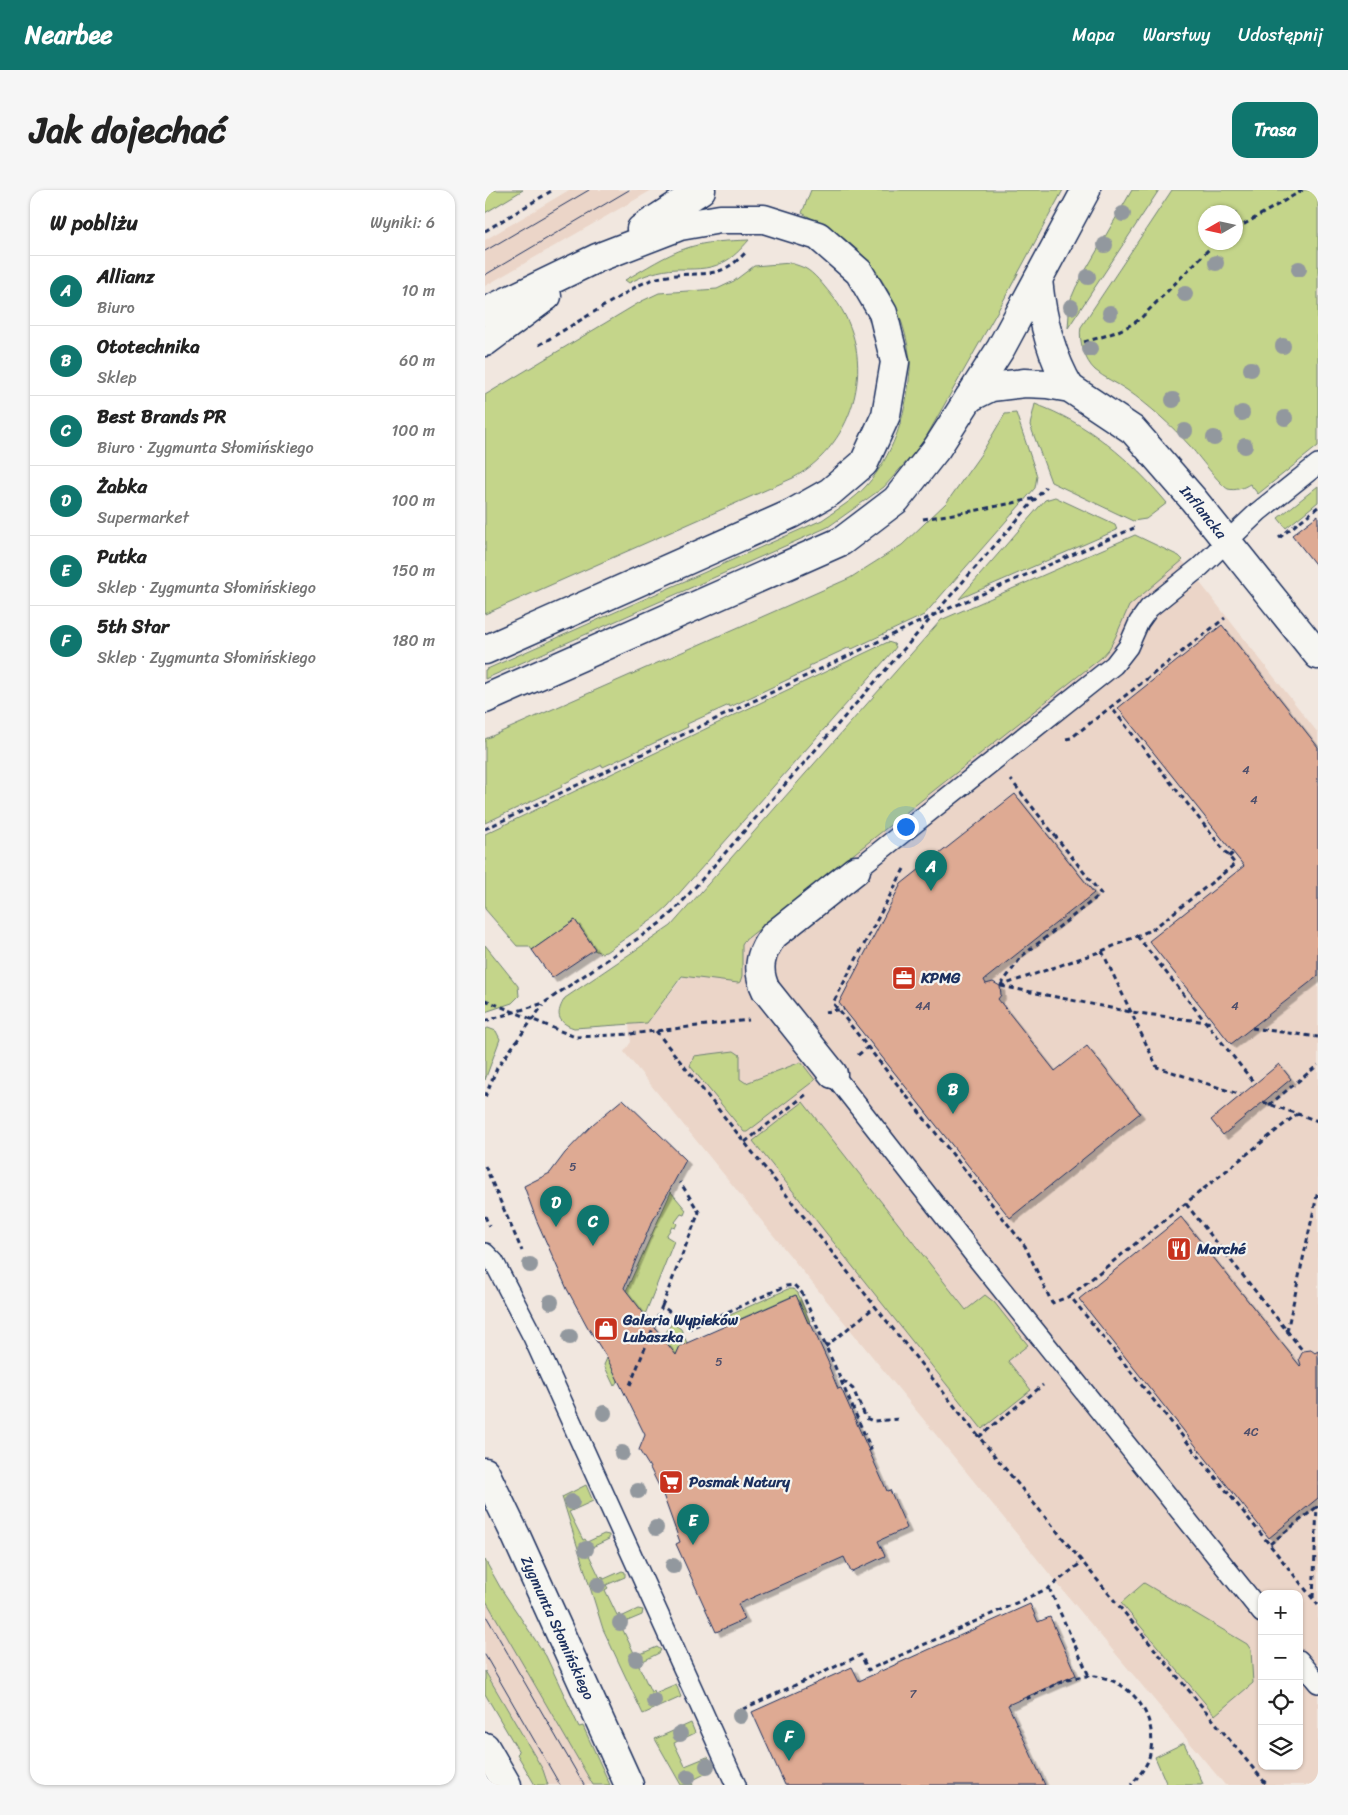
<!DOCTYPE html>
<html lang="pl">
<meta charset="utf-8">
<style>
body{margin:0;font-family:Sriracha,sans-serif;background:#f6f6f6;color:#222}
.controls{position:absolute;right:15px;bottom:15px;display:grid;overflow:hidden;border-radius:10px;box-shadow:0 1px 4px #0004}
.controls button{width:45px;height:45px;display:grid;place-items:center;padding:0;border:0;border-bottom:1px solid #e0e0e0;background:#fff;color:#222;font:25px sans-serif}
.compass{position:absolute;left:713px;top:15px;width:45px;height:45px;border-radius:50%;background:#fff;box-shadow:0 1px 4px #0004;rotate:261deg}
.you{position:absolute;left:420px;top:636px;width:18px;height:18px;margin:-12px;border:4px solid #fff;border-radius:50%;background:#1a73e8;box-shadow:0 0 0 8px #1a73e833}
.badge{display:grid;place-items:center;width:32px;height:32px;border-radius:50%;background:#0f766e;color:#fff;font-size:16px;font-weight:700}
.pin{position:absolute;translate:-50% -41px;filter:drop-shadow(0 1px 2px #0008)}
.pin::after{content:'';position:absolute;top:26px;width:18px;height:15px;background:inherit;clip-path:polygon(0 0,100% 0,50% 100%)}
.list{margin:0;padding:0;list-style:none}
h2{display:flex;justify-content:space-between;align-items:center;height:65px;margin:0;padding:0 20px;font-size:21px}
h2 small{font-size:16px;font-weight:400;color:#767676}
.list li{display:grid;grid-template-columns:32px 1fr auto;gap:15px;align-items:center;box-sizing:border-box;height:70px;padding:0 20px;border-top:1px solid #e0e0e0}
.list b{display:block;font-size:19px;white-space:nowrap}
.list p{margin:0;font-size:16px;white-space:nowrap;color:#767676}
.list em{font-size:16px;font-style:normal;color:#767676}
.icon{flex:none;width:28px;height:28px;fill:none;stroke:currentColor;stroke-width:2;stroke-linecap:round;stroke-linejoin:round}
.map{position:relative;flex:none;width:833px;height:1595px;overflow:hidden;border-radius:15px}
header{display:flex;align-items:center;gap:30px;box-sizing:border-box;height:70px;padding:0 25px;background:#0f766e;color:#fff}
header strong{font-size:24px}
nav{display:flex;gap:28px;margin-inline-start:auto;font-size:18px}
.intro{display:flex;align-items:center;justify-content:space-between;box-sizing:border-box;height:120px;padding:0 30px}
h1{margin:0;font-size:35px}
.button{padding:12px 22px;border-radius:15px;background:#0f766e;color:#fff;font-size:18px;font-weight:700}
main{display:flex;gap:30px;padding:0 30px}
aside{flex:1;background:#fff;border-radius:15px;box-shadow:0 1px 4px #0004}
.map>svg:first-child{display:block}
.built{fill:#ebd5c8;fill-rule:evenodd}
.green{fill:#c4d58a;stroke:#708274;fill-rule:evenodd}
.building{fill:#deaa93;stroke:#1b2f5e;filter:url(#shadow)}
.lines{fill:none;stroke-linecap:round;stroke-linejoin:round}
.lane-casing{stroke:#1b2f5e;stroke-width:22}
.street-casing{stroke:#1b2f5e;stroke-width:31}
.secondary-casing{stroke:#1b2f5e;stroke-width:31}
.path{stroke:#1b2f5e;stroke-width:3;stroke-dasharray:5 4;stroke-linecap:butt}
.lane{stroke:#f6f6f2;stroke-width:19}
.street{stroke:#f6f6f2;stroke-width:28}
.secondary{stroke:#f6f6f2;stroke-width:28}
.tram{stroke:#1b2f5e;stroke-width:1}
.tree{fill:#92989e}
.labels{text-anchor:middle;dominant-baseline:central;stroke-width:4.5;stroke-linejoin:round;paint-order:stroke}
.number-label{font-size:12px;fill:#4c4e6b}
.street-label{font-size:15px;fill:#1b2f5e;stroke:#f6f6f2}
.poi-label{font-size:15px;font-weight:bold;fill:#1b2f5e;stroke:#f6f6f2;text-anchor:start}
</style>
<header>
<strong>Nearbee</strong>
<nav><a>Mapa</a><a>Warstwy</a><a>Udostępnij</a></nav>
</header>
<div class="intro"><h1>Jak dojechać</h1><a class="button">Trasa</a></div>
<main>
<aside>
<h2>W pobliżu<small>Wyniki: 6</small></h2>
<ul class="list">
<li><span class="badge">A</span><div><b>Allianz</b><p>Biuro</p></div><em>10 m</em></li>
<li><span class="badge">B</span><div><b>Ototechnika</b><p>Sklep</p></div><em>60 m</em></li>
<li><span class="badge">C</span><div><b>Best Brands PR</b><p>Biuro · Zygmunta Słomińskiego</p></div><em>100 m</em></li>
<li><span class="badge">D</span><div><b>Żabka</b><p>Supermarket</p></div><em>100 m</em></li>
<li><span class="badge">E</span><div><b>Putka</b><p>Sklep · Zygmunta Słomińskiego</p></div><em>150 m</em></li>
<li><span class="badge">F</span><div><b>5th Star</b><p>Sklep · Zygmunta Słomińskiego</p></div><em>180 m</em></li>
</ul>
</aside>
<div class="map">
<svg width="833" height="1595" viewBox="0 0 833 1595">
<defs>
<filter id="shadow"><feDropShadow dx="4.5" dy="4.5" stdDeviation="0" flood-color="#0004"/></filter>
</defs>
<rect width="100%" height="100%" fill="#f1e7df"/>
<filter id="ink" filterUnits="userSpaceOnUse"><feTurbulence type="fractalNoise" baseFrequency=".02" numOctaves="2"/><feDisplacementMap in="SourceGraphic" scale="10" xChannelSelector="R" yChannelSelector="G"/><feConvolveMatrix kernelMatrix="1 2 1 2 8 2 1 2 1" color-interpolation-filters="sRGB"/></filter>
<g filter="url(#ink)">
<path class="built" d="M 84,0 L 167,0 L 0,96 L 0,50 Z
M 694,366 L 833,543 L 833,1595 L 740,1595 L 571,1392 L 139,862 L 146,852 L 144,834 L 162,833 L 236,738 ZM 777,1404 L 814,1404 L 814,1576 L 777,1576 Z
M 0,1409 L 83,1551 L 108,1595 L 63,1595 L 62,1593 L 58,1580 L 0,1480 Z"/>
<path class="green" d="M 0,0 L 38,0 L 0,23 Z
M 326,0 L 578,0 L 516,115 L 441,247 L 431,261 L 399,297 L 343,337 L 0,489 L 0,480 L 337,330 C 353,319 370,309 382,295 C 407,266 420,228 424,191 C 424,185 426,178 425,172 C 422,135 405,97 381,69 C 363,48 340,36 317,23 Z
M 647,0 L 674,0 L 583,138 L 585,111 L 591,97 Z
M 687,0 L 833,0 L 833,256 L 773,304 L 765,294 C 758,298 751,301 743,299 C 736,296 712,264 705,256 C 686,235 665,216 642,200 C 632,193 619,188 610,180 C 600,171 593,150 596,137 ZM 721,22 L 751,22 L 751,52 L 721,52 Z
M 264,50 C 256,59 248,68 237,73 C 223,80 207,79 191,79 C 174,80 159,85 144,93 L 140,90 C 160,79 180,65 202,58 C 222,51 243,51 264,50 Z
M 306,73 C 311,75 319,77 323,80 C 333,87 341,99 349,108 C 394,167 372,253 308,288 L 0,424 L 0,205 L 157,111 L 174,103 L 232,99 L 249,91 L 269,76 Z
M 550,214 C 603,233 646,270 682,313 L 661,329 L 648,331 L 566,292 L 545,235 Z
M 531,223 L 552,286 L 550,298 L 439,425 L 367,459 L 365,457 L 324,476 L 325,479 L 245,517 L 244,515 L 202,534 L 203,537 L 118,577 L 117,575 L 76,595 L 77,597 L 0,633 L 0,549 L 365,388 L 417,355 L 462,312 L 496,264 L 520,224 Z
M 833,296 L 833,312 L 801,338 L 793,328 Z
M 570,307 L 630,335 L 632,340 L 474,409 L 560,310 Z
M 650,345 L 694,366 L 698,370 L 644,416 L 630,448 L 624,459 L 616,468 L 259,751 L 257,754 L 257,786 L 255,792 L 253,793 L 197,786 L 162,833 L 89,838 C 71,832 71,823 80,808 L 186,736 L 456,430 Z
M 403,452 L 409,454 L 411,457 L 408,461 L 183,716 L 171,727 L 121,762 L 116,763 L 109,760 L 110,759 L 90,730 L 47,760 L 44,756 L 32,756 L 0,719 L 0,644 Z
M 0,755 L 33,796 L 34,806 L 27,813 L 0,822 Z
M 3,838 L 11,841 L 15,849 L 0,890 L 0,839 Z
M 249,861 L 255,865 L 255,889 L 261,893 L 316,872 L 330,890 L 262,942 L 259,942 L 205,876 L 209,866 Z
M 318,912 L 481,1120 L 500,1105 L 509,1112 L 543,1155 L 523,1171 L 546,1200 L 497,1239 L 268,951 Z
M 186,1002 L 201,1020 L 199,1025 L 196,1024 L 190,1032 L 192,1034 L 190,1038 L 187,1037 L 181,1046 L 189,1051 L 135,1188 L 129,1196 L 119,1175 L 122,1168 L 141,1101 Z
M 303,1099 L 308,1099 L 313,1103 L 325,1132 L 323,1133 L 310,1105 L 239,1136 L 243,1126 Z
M 187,1133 L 196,1139 L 202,1153 L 195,1156 L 180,1193 L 165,1183 L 182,1141 Z
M 101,1295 L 108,1311 L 84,1322 L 98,1350 L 100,1349 L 102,1352 L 119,1344 L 124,1345 L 124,1349 L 105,1358 L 106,1361 L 103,1363 L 115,1388 L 117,1386 L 119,1389 L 137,1381 L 140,1382 L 140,1387 L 121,1395 L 123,1398 L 120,1400 L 132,1425 L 134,1424 L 136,1427 L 153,1419 L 158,1420 L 157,1425 L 138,1433 L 140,1436 L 137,1438 L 149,1463 L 151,1462 L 153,1465 L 172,1457 L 176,1460 L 174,1463 L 156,1472 L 157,1474 L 154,1476 L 166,1502 L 169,1500 L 170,1503 L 191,1494 L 196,1507 L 158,1524 L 118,1439 L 77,1307 Z
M 0,1370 L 15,1397 L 61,1466 L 94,1537 L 98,1536 L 125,1595 L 108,1595 L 0,1409 Z
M 659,1393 L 762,1454 L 766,1460 L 768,1493 L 730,1525 L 636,1413 Z
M 0,1481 L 58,1580 L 63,1595 L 50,1595 L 32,1564 L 34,1562 L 0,1504 Z
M 206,1533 L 210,1543 L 189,1553 L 200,1576 L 222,1567 L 224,1568 L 228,1580 L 206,1591 L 208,1595 L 196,1595 L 170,1549 Z
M 699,1553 L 718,1594 L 716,1595 L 682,1595 L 670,1567 Z"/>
<path class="building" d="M 833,325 L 833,378 L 807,345 Z
M 737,435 L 833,557 L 833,786 L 746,854 L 664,751 L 759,676 L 633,518 Z
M 530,604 L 609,703 L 499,790 L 501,794 L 508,792 L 515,796 L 516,805 L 513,809 L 570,881 L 602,856 L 655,923 L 525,1028 L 354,813 L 416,694 Z
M 90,730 L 110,759 L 67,788 L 47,760 Z
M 794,874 L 806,889 L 738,945 L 726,930 Z
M 138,909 L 201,970 L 165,1036 L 139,1098 L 191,1165 L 195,1156 L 311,1105 L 323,1133 L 325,1132 L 345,1176 L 344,1177 L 353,1199 L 356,1198 L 402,1301 L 405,1300 L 422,1338 L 393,1351 L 400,1366 L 366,1382 L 359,1367 L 253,1414 L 260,1429 L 231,1442 L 191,1354 L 195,1352 L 177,1302 L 164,1276 L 154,1260 L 160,1245 L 122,1168 L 102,1136 L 82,1099 L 51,1029 L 39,996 L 65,983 L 80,963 L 108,934 Z
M 696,1027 L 815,1176 L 816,1175 L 814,1169 L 818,1161 L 826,1160 L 830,1163 L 833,1161 L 833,1308 L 784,1348 L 594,1109 Z
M 545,1414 L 553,1432 L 565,1427 L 591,1485 L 523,1515 L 560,1595 L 300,1595 L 267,1522 L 367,1477 L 374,1491 Z"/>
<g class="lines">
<defs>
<path id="lane" d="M 371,680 L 629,475 L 643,457 L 654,432 L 664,418 L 715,377 L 773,322 L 833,274
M 348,884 L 494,1071 L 777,1423
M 0,1063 L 9,1072 L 48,1147 L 251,1595
M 814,1470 L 833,1493"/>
<g id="street">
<path d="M 553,90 C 557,128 565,165 585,198"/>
<path id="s1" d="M 484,208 L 506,197 L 540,193 L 562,194 L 585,198 L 648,240 L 708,309 L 833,465"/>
<path d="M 348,884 L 281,800 C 271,780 275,762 289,745 L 371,680"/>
</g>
<g id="secondary">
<path d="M 156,39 L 216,0"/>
<path d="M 0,122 L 112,68 L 195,36 L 235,29 L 279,29 L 333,46 L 374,82 L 398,123 L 410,172 L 401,225 L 379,273 L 345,302 L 306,324 L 0,460"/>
<path d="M 0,152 L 62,106"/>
<path d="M 0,509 L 357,351 L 411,310 L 452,258 L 516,158 L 601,0"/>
<path id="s2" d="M 0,1282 L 31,1346 L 144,1595"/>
<path d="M 0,1557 L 22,1595"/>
</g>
</defs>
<use href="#lane" class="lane-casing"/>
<use href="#street" class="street-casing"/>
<use href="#secondary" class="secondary-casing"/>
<path class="path" d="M 751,39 L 818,0
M 0,41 L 68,0
M 599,152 C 620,146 640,141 657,127 L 731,52
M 54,155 L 154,95 C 163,91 173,87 183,86 C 219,81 234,91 262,61
M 438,329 L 493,320 L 552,308
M 794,348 L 833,317
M 581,549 L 586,548 L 740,428
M 0,639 L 451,424 L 649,338
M 744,667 L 748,663
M 419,679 L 348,813 L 540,1056 L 567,1113 L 585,1106 L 833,1415
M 652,746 L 770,894
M 617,761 L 672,877 L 756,905
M 516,795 L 537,766 L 616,704 L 526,590
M 515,796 L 617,761 L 668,739 L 750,674 L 626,517
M 516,796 L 646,822 L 729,833
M 0,810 L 90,847 L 145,844 L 264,830
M 340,822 L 359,819
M 0,831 L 59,813 L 174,734 L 190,720 L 561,297
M 767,838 L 833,847
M 171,841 L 494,1247 L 782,1595
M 373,865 L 383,857
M 0,907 L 12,878 L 58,815
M 778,912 L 833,931
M 784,915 L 833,875
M 260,952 L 323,903
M 0,976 L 37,1061
M 701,1014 L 818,1161
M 0,1026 L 4,1036
M 585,1106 L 812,924
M 177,1116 L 214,1022 L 195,992
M 802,1141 L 833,1001
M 340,1157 L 391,1116
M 356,1191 L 386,1259 L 383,1260
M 145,1195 L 177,1116 L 206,1138 L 301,1096 L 309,1095 L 317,1103 L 355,1188 L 368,1199 L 381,1228 L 388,1231 L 416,1229
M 494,1247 L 558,1195
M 785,1354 L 833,1316
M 564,1398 L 604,1486
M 828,1408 L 832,1316
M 541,1509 C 562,1499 586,1484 610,1486 C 651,1491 678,1535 662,1573 C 658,1581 652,1588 646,1595
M 258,1519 L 376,1465 L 383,1480 L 564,1398 L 597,1372"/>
<use href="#lane" class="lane"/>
<use href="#street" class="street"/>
<use href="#secondary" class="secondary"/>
<path class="tram" d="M 0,61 L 104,0
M 0,85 L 144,0
M 0,1424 L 99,1595
M 0,1465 L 75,1595"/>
</g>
<g class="tree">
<circle cx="638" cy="24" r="8"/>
<circle cx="620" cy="55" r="8"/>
<circle cx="731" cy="73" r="8"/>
<circle cx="814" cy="79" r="8"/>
<circle cx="603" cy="87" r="8"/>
<circle cx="700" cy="104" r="8"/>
<circle cx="586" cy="117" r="8"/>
<circle cx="625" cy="123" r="8"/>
<circle cx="798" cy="156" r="8"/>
<circle cx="605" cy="159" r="8"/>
<circle cx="766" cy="179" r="8"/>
<circle cx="688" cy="210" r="8"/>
<circle cx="757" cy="223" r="8"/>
<circle cx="800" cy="228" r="8"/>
<circle cx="700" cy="241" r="8"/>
<circle cx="729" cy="248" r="8"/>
<circle cx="760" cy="256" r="8"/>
<circle cx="45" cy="1075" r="8"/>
<circle cx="66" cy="1112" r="8"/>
<circle cx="85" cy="1147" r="8"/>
<circle cx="119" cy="1223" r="8"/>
<circle cx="137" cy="1263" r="8"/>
<circle cx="153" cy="1301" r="8"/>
<circle cx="87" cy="1312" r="8"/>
<circle cx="171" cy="1338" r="8"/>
<circle cx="101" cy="1359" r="8"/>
<circle cx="188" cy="1376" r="8"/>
<circle cx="113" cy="1395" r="8"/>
<circle cx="135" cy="1433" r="8"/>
<circle cx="151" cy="1469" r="8"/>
<circle cx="169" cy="1511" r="8"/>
<circle cx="255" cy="1526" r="8"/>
<circle cx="195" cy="1544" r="8"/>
<circle cx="222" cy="1576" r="8"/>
<circle cx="203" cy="1587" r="8"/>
</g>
</g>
<defs>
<symbol id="office-square" viewBox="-11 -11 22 22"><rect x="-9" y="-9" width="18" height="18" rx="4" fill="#c8321e" stroke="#f6f6f2"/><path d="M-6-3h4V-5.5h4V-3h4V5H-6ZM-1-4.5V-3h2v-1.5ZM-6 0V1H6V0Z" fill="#fff"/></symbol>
<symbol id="restaurant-square" viewBox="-11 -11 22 22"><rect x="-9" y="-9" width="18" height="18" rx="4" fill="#c8321e" stroke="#f6f6f2"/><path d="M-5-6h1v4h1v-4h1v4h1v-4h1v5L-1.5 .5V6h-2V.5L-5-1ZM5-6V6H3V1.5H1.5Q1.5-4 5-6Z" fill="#fff"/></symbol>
<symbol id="shop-square" viewBox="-11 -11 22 22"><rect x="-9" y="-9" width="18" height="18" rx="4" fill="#c8321e" stroke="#f6f6f2"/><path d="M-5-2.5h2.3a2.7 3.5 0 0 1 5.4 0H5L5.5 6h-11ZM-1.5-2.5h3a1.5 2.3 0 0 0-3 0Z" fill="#fff"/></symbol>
<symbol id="supermarket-square" viewBox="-11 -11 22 22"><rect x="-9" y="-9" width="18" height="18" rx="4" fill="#c8321e" stroke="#f6f6f2"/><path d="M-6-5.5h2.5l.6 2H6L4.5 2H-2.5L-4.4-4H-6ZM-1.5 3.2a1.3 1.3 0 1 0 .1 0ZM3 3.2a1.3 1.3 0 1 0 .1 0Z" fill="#fff"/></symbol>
</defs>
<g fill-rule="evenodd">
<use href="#office-square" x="405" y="774" width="28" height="28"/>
<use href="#restaurant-square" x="680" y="1045" width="28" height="28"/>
<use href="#shop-square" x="107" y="1125" width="28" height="28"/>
<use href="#supermarket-square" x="172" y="1278" width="28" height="28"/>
</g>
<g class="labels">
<g class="number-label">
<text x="761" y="580">4</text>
<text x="769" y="610">4</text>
<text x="438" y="816">4A</text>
<text x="750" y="816">4</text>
<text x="88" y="977">5</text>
<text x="234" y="1172">5</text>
<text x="766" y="1242">4C</text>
<text x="428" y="1504">7</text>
</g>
<g class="street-label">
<text stroke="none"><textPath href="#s1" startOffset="288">Inflancka</textPath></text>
<text stroke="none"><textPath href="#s2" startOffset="172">Zygmunta Słomińskiego</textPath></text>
</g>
<g class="poi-label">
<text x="436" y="788">KPMG</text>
<text x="712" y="1059">Marché</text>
<text x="138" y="1130">Galeria Wypieków<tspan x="138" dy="17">Lubaszka</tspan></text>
<text x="204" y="1292">Posmak Natury</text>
</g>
</g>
</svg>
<div class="controls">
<button>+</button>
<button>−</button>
<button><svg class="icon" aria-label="locate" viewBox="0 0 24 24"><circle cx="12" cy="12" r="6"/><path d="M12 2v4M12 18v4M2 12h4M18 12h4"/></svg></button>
<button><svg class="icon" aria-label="layers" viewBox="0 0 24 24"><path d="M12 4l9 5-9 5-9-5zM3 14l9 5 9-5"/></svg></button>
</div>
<svg class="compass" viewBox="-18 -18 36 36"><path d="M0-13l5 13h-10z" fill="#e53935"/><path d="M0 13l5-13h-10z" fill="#767676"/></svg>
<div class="you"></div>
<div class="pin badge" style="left:446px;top:701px">A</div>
<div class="pin badge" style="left:468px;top:924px">B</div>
<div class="pin badge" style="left:108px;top:1056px">C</div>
<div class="pin badge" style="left:71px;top:1037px">D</div>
<div class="pin badge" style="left:208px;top:1355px">E</div>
<div class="pin badge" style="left:304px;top:1571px">F</div>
</div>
</main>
